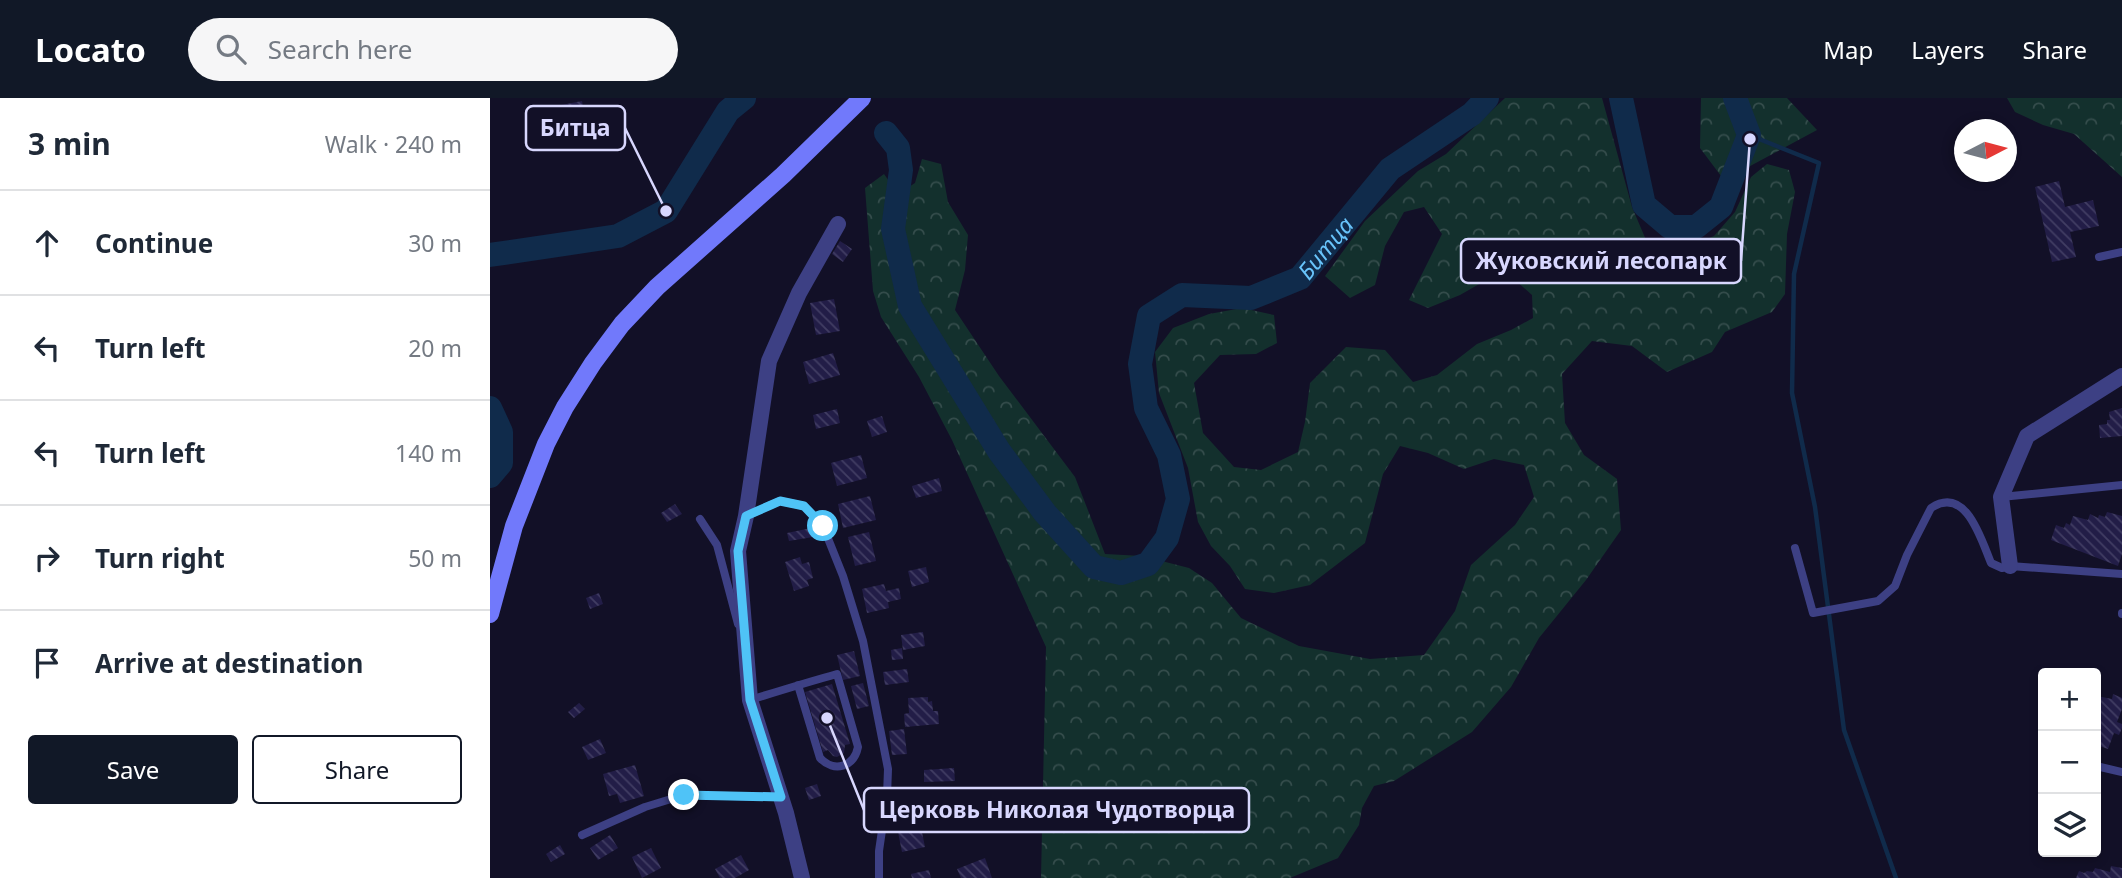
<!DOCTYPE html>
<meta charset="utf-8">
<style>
body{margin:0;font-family:"Noto Sans",sans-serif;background:#f6f6f7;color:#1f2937}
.controls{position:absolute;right:21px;bottom:21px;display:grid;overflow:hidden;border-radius:7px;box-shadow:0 4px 10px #0003}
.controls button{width:63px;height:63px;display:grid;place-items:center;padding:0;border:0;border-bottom:2px solid #e0e1e3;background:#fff;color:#1f2937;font:35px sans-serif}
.compass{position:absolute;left:1464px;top:21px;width:63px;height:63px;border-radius:50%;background:#fff;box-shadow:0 4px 10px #0003;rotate:84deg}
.stop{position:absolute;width:21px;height:21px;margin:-16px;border:5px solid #4fc3f7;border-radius:50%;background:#fff}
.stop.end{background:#4fc3f7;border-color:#fff;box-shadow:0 2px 7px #0008}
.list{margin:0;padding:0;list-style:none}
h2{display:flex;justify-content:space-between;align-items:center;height:91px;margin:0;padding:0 28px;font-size:30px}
h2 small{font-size:23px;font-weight:400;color:#747a83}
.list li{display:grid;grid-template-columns:46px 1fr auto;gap:21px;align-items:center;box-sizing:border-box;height:105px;padding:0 28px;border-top:2px solid #e0e1e3}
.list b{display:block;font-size:26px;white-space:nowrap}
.list em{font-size:23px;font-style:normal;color:#747a83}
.actions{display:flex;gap:14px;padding:21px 28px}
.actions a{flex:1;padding:16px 0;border:2px solid #111827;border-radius:7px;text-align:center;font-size:24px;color:#111827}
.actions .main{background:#111827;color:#fff}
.icon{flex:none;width:38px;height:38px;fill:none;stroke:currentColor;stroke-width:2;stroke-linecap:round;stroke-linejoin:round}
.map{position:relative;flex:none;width:1632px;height:780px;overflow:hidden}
header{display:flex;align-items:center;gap:42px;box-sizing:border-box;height:98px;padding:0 35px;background:#111827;color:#fff}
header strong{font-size:33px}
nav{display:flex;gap:38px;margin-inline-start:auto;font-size:24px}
.search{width:490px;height:63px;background:#f6f6f7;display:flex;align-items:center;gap:18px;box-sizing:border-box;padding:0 24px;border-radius:38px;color:#747a83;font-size:26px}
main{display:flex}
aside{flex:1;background:#fff}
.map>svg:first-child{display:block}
.forest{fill:url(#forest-crowns)}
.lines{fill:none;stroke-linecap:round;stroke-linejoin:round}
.stream{stroke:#102b4b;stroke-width:4.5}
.river{stroke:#102b4b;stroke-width:24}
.building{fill:url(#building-back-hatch)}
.lane{stroke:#3d4084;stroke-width:8}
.street{stroke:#3d4084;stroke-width:16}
.secondary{stroke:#7179fb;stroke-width:18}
.route{stroke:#4fc3f7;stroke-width:9}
.labels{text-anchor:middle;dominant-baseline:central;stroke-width:6;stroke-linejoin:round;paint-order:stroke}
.water-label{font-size:23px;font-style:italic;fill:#68c3fa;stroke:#121027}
.leader{fill:none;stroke:#d8d7fe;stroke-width:2.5}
.callout-dot{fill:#d8d7fe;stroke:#121027;stroke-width:2.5}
.callout{fill:#121027;stroke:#d8d7fe;stroke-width:2.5}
.callout-label{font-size:23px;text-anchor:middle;font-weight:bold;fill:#d8d7fe}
</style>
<header>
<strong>Locato</strong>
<div class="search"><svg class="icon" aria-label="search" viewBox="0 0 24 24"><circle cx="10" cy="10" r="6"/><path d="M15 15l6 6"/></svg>Search here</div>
<nav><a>Map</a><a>Layers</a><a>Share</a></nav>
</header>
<main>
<aside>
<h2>3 min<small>Walk · 240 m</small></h2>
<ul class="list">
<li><svg class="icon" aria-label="ahead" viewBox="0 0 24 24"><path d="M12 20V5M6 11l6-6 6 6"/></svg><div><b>Continue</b></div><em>30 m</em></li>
<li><svg class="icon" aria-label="left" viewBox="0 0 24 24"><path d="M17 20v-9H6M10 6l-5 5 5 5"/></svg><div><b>Turn left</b></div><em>20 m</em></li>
<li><svg class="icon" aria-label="left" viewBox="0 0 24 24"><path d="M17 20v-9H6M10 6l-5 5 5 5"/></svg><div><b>Turn left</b></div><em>140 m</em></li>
<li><svg class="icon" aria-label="right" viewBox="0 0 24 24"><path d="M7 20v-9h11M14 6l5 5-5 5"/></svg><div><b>Turn right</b></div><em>50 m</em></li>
<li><svg class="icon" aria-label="arrive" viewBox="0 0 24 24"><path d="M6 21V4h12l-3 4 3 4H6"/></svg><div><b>Arrive at destination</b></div></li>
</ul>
<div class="actions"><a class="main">Save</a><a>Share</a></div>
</aside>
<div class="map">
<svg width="1632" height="780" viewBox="0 0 1632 780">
<defs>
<pattern id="forest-crowns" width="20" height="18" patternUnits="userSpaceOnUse" patternTransform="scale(1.75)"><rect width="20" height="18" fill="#13302d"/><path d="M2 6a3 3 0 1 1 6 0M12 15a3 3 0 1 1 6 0" fill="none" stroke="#354d4c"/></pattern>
<pattern id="building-back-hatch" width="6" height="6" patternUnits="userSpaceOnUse" patternTransform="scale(1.75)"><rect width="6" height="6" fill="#221d47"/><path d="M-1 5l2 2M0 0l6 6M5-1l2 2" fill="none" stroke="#413d63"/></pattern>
</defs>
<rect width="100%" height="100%" fill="#121027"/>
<path class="forest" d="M 1015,0 L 1112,0 L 1142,109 L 1156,142 L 1193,151 L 1224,138 L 1245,114 L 1261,79 L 1277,66 L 1299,72 L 1305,94 L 1297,136 L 1295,196 L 1282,214 L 1235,234 L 1222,254 L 1177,274 L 1142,248 L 1102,243 L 1072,276 L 1075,325 L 1094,357 L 1127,381 L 1131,432 L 1096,482 L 1049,540 L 1021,589 L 982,634 L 904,683 L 884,688 L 872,710 L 869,727 L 848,760 L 800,780 L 551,780 L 556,549 L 462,342 L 429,279 L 391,219 L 383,193 L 375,90 L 394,76 L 408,96 L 425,85 L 432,61 L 451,66 L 458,104 L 478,137 L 475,172 L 465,212 L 509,278 L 585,379 L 615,456 L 652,458 L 699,470 L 722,485 L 751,520 L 809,548 L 880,561 L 934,557 L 965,513 L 981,467 L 1025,427 L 1044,399 L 1034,367 L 1004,361 L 974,371 L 938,355 L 910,348 L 893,376 L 875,445 L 820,487 L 784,495 L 755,491 L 740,468 L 721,448 L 708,424 L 698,370 L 669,295 L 665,254 L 683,230 L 719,216 L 752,210 L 784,217 L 787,245 L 766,256 L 730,257 L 704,285 L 713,335 L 744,369 L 771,372 L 808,354 L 815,324 L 820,285 L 856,249 L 895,252 L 923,284 L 947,277 L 987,246 L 1021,232 L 1043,220 L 1042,197 L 1023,180 L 991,185 L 970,197 L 938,210 L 919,202 L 952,136 L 934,109 L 914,114 L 895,148 L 885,187 L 860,200 L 835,178 L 875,123 L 928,73 L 956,56 Z
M 1211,0 L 1297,0 L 1327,32 L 1234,82 L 1210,50 Z
M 1517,0 L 1632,0 L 1632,79 L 1584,36 L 1553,27 L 1525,14 Z"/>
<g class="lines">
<path class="stream" d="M 1259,37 L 1329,65 L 1304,176 L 1302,295 L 1325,409 L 1354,632 L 1406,780"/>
<g class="river">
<path d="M 1131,0 L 1154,107 L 1180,129 L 1206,129 L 1231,109 L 1259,37 L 1245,0"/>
<path id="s1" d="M 396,35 L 408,50 L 411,72 L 403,131 L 420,208 L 509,353 L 555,415 L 604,469 L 631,475 L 658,466 L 677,440 L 688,401 L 679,357 L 656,310 L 650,266 L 659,218 L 692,197 L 761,200 L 810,180 L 900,71 L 982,16 L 997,0"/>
<path d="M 0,157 L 128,138 L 176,113 L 238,13 L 254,0"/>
<path d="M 0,310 L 11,334 L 11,365 L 0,378"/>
</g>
</g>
<path class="building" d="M 92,3 L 96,24 L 66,30 L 61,9 Z
M 1569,83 L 1575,109 L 1603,102 L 1609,128 L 1580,134 L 1586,159 L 1562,164 L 1545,89 Z
M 350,143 L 362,151 L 353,164 L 342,156 Z
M 344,201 L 350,233 L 326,237 L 320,205 Z
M 343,255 L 350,277 L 319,286 L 313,264 Z
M 1632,310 L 1632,338 L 1610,340 L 1609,327 L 1617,326 L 1617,322 L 1620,322 L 1619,314 Z
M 347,311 L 350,325 L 326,331 L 323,317 Z
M 392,318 L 397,334 L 382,339 L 377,323 Z
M 371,357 L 377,380 L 347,388 L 341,365 Z
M 449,380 L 452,393 L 426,400 L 422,388 Z
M 380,398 L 386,422 L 353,430 L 348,406 Z
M 185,406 L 192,416 L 177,424 L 171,415 Z
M 1617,414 L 1632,418 L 1632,456 L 1628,468 L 1561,442 L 1566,427 L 1574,430 L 1576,425 L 1580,427 L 1583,418 L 1598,422 L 1600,416 L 1608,420 L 1609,417 L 1615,419 Z
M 321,430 L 323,439 L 299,443 L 297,435 Z
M 379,434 L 386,463 L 365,468 L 358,439 Z
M 310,459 L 312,466 L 319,464 L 323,480 L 317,482 L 319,488 L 304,493 L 295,464 Z
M 436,469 L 439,484 L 422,489 L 418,473 Z
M 394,486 L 396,493 L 409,490 L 411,501 L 398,504 L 399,510 L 377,515 L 372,491 Z
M 109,495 L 113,506 L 100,511 L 96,500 Z
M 433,534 L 435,548 L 413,552 L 411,537 Z
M 412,550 L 413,561 L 402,562 L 401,552 Z
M 364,553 L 370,578 L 353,582 L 347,557 Z
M 417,571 L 419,584 L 395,587 L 393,574 Z
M 373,585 L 379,608 L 367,611 L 361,588 Z
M 342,586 L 360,646 L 355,647 L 354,655 L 347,659 L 343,658 L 338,652 L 333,654 L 315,594 Z
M 1623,596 L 1632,600 L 1632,611 L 1627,624 L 1632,626 L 1632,630 L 1629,637 L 1624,635 L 1618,651 L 1606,647 L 1606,600 L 1607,598 L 1622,601 Z
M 438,599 L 438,604 L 442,603 L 443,613 L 448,613 L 449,626 L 415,629 L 414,616 L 419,615 L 418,600 Z
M 89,605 L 95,611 L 84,620 L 78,614 Z
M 414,631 L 417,656 L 402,657 L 399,633 Z
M 110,641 L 116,655 L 98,662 L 92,649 Z
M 145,667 L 154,698 L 130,705 L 127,696 L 119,698 L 113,676 Z
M 464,670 L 465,683 L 434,684 L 434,672 Z
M 327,686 L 331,698 L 319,702 L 315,690 Z
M 430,724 L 435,749 L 412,754 L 407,729 Z
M 120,737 L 128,750 L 108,762 L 100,750 Z
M 70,747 L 75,756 L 61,764 L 56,756 Z
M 161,750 L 171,770 L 152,780 L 142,759 Z
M 251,757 L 259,772 L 245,780 L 230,780 L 225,771 Z
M 495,760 L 502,780 L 471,780 L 467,771 Z
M 1621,768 L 1632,770 L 1632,780 L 1586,780 L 1589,773 L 1594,775 L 1597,773 L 1603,774 L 1605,770 L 1620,774 Z
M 439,772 L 441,780 L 422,780 L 421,776 Z"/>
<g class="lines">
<path class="lane" d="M 1609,159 L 1632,154
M 1511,399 L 1632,387
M 256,418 L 290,403 L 314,408 L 333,428 L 353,478 L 373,543 L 398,671 L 397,698 L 389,753 L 389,780
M 210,421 L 227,447 L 248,526
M 1305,450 L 1323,515 L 1388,503 L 1405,488 L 1417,457 L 1441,410 C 1476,387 1491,441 1501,465 L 1512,470 L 1520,468 L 1632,476
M 1632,515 L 1632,516
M 260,602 C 289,593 318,584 347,576 L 368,649 C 364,669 344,675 330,660 L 308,587
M 1606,668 L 1632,674
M 92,737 L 155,709 L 194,697 L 291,699"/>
<path class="street" d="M 1520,468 L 1511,399 L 1537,338 L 1632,278
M 312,780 L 296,715 L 260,602 L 248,453 L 256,418 L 279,263 L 309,195 L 348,126"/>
<path class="secondary" d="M 0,516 L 24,428 L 56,346 L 75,309 L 103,265 L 132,226 L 167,189 L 293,77 L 372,0"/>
</g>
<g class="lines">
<path class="route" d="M 194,697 L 291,699 L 260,602 L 248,453 L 256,418 L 290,403 L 314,408 L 333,428"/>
</g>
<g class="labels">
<g class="water-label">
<text stroke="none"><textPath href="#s1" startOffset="1020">Битца</textPath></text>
</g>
</g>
<path class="leader" d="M176 113L135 30M1260 41L1251 163M337 620L374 712"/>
<g class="callout-dot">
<circle cx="176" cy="113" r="7"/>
<circle cx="1260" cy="41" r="7"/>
<circle cx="337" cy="620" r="7"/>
</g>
<g class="callout">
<rect x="36" y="8" width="99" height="44" rx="7"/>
<rect x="971" y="141" width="280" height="44" rx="7"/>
<rect x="374" y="690" width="385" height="44" rx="7"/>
</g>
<g class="callout-label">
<text x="85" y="38">Битца</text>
<text x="1111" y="171">Жуковский лесопарк</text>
<text x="567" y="720">Церковь Николая Чудотворца</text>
</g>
</svg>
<div class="controls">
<button>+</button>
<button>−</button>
<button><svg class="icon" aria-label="layers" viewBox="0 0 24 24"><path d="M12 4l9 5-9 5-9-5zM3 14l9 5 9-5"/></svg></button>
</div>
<svg class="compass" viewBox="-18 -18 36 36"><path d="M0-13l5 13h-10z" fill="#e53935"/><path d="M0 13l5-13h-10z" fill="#747a83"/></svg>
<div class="stop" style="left:333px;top:428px"></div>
<div class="stop end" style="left:194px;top:697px"></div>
</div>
</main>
